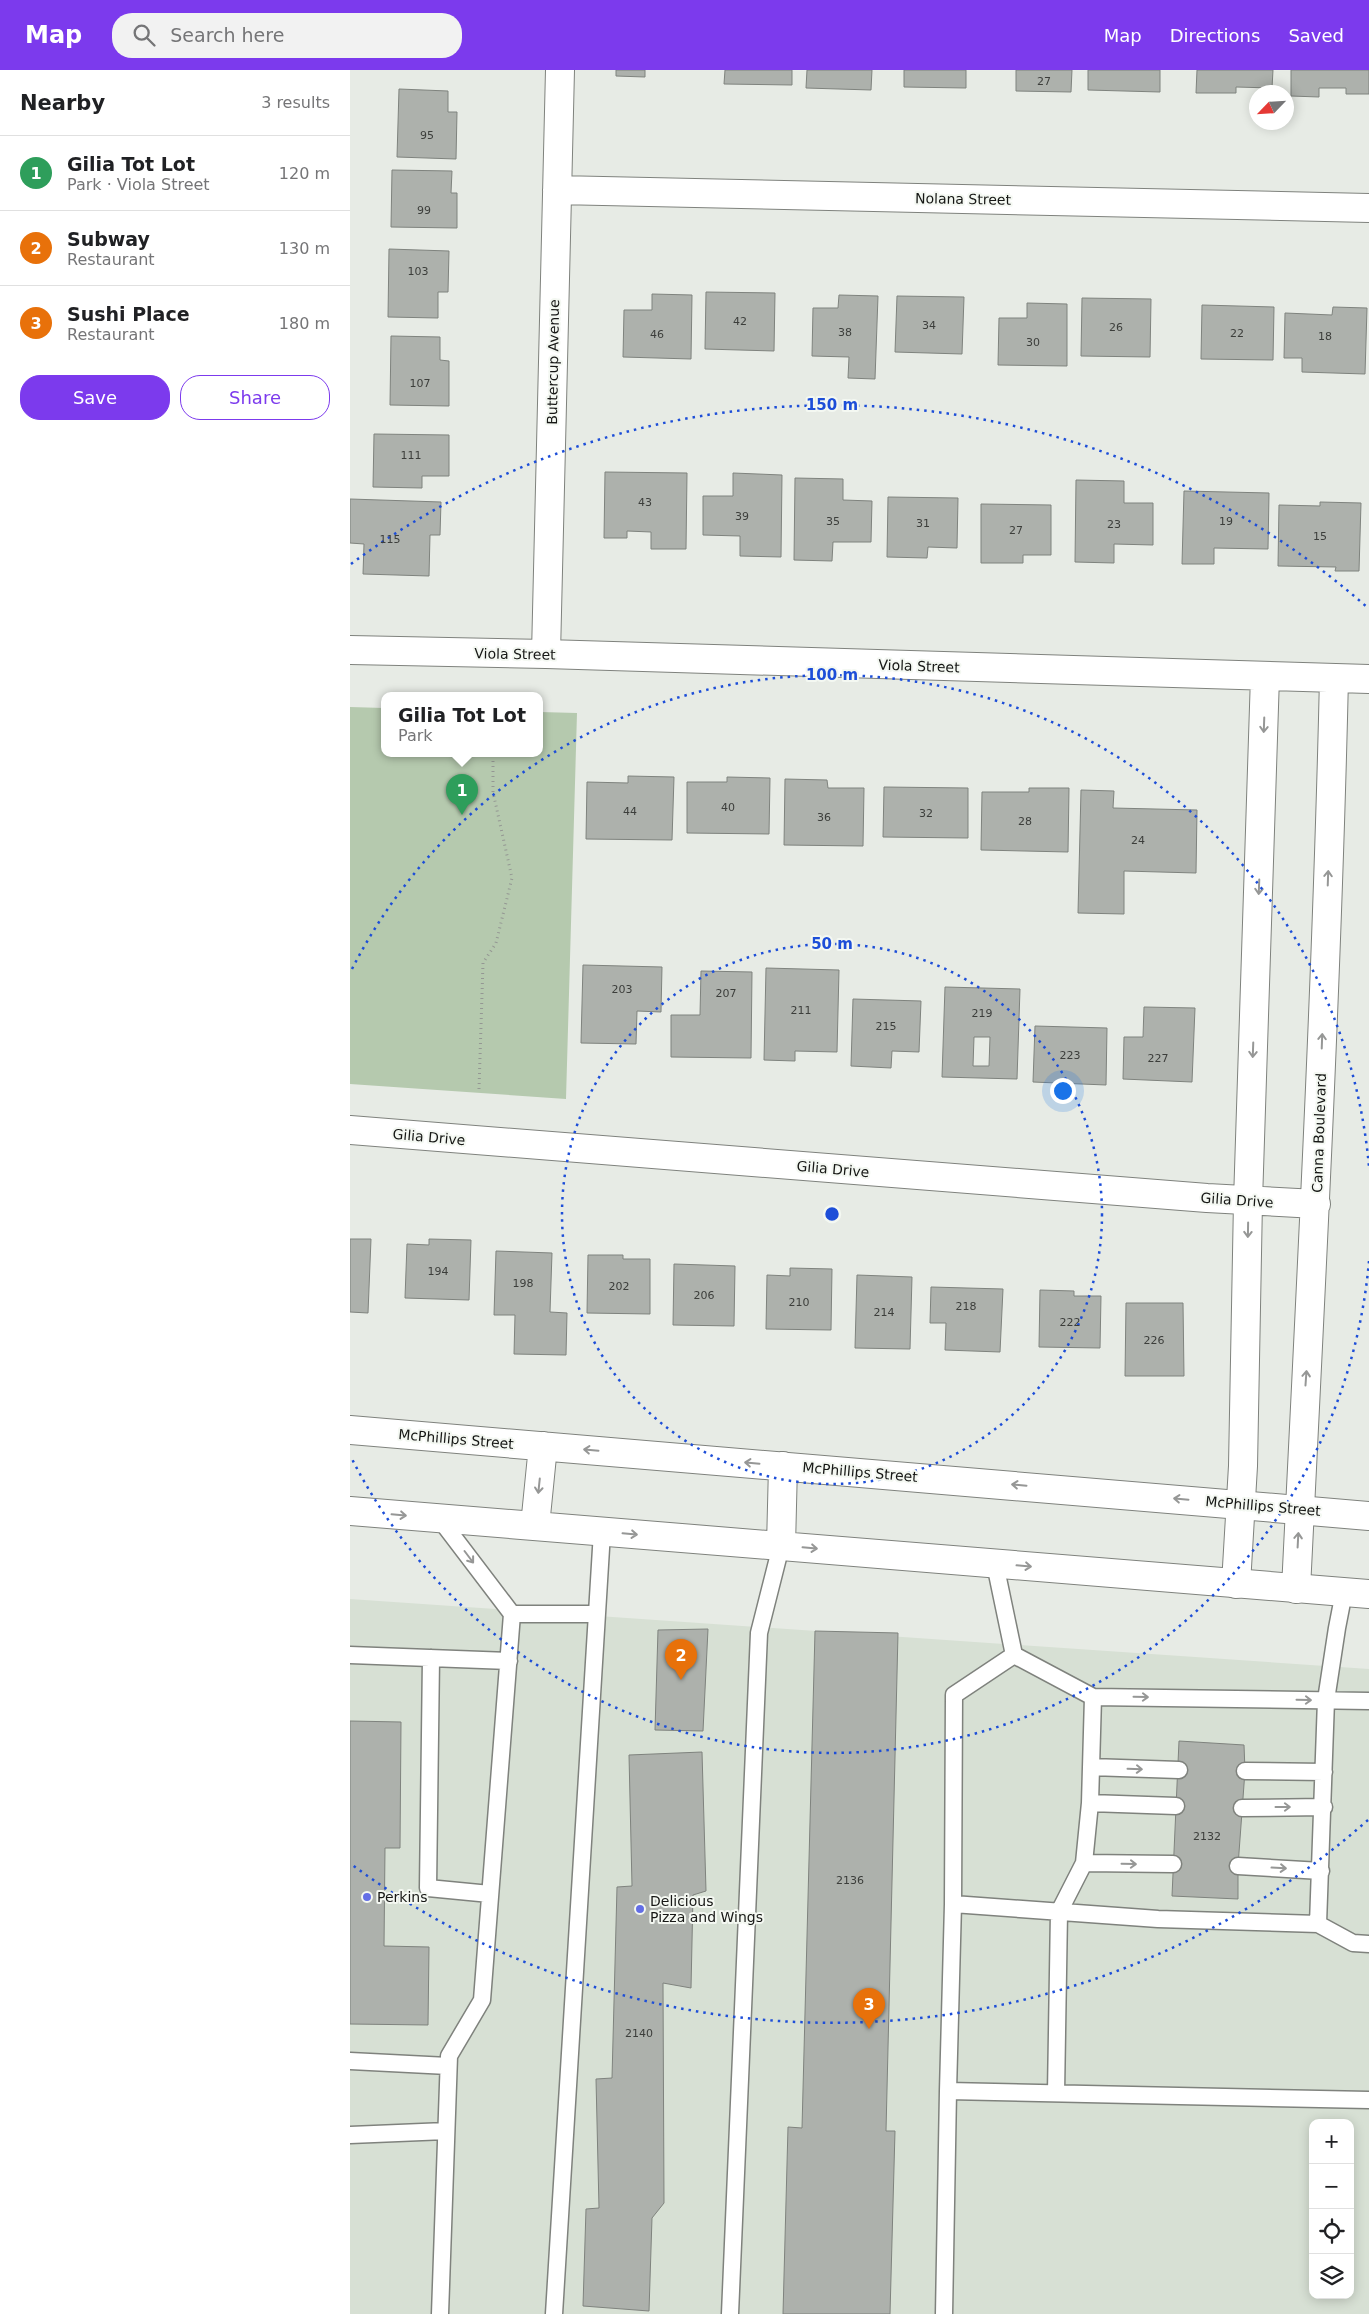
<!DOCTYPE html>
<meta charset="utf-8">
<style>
body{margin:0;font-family:"DejaVu Sans",sans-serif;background:#f2f2f2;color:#202124}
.controls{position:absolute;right:15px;bottom:15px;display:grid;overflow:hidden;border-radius:10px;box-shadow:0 2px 12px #0003}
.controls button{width:45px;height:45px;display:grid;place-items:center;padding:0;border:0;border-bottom:1px solid #e0e0e0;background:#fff;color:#202124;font:25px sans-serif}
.compass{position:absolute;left:899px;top:15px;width:45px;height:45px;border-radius:50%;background:#fff;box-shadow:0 2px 12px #0003;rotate:245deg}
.you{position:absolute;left:712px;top:1020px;width:18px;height:18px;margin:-12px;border:4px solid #fff;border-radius:50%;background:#1a73e8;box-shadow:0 0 0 8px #1a73e833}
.badge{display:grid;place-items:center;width:32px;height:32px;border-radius:50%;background:#7c3aed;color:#fff;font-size:16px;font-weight:700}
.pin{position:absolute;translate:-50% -41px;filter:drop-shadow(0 1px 2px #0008)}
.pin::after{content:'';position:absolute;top:26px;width:18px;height:15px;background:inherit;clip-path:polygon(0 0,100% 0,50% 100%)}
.popup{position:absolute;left:31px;top:622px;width:162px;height:65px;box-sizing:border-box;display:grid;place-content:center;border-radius:10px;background:#fff;filter:drop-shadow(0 1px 4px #0005);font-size:16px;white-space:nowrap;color:#757577}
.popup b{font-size:19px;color:#202124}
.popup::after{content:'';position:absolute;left:50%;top:100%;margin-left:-10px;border:10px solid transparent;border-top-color:#fff}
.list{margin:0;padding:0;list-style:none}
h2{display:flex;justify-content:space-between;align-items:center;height:65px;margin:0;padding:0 20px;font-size:21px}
h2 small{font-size:16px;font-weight:400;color:#757577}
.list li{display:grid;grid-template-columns:32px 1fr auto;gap:15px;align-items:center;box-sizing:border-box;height:75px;padding:0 20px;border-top:1px solid #e0e0e0}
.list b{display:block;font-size:19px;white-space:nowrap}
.list p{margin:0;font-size:16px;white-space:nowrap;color:#757577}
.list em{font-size:16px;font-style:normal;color:#757577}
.actions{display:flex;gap:10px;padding:15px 20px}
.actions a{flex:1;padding:11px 0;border:1px solid #7c3aed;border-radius:20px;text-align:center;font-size:18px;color:#7c3aed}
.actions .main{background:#7c3aed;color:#fff}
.icon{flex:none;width:28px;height:28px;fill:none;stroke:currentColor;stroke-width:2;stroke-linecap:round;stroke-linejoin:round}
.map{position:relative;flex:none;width:1019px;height:2244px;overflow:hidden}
header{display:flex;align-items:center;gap:30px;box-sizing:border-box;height:70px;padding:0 25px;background:#7c3aed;color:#fff}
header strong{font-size:24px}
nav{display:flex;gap:28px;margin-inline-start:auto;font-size:18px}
.search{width:350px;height:45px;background:#f2f2f2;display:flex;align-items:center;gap:12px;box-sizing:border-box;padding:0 18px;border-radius:20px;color:#757577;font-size:19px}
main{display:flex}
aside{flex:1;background:#fff}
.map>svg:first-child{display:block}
.built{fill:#d7e0d4;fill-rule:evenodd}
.green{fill:#b5c9ae}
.building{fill:#adb1ac;stroke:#7f837e;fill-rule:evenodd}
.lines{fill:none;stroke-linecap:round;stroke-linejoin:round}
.service-casing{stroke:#7f827d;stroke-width:19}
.minor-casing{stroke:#7f827d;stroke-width:30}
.primary-casing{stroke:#7f827d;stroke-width:30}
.path{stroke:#949793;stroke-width:3;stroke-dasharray:1 4;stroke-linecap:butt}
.service{stroke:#fff;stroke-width:16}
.minor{stroke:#fff;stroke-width:28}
.primary{stroke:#fff;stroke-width:28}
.oneway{stroke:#969796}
.ring{fill:none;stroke:#1d4ed8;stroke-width:2.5;stroke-dasharray:2.5 5}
.poi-dot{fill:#636ee6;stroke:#f4f8f2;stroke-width:2}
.labels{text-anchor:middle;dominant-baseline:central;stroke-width:4;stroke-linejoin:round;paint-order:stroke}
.number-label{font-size:11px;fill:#3c3e3b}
.street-label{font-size:14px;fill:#161715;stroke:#f4f8f2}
.poi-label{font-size:14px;fill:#161715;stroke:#f4f8f2;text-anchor:start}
.centre{fill:#1d4ed8;stroke:#f4f8f2;stroke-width:2.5}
.ring-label{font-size:15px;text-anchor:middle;font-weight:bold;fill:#1d4ed8;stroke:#f4f8f2;stroke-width:4;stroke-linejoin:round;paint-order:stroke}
</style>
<header>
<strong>Map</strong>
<div class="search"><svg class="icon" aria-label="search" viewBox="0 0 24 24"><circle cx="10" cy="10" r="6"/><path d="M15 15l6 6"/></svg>Search here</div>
<nav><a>Map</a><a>Directions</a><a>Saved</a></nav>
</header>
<main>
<aside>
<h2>Nearby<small>3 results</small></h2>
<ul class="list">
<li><span class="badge" style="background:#2e9e5b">1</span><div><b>Gilia Tot Lot</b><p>Park · Viola Street</p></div><em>120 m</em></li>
<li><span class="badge" style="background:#e8710a">2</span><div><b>Subway</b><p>Restaurant</p></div><em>130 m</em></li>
<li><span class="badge" style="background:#e8710a">3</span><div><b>Sushi Place</b><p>Restaurant</p></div><em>180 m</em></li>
</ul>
<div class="actions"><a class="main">Save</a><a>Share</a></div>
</aside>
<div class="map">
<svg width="1019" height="2244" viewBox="0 0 1019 2244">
<rect width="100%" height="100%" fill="#e7ebe5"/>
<path class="built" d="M 0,1529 L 1019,1599 L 1019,2244 L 0,2244 ZM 963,2053 L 1000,2053 L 1000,2225 L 963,2225 Z"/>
<path class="green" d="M 0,637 L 34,638 L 34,684 L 190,684 L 190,642 L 227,643 L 216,1029 L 0,1014 Z"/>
<path class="building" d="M 266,0 L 295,0 L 295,7 L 266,6 Z
M 375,0 L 442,0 L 442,15 L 374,14 Z
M 457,0 L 522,0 L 521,20 L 456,18 Z
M 554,0 L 616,0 L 616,18 L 554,17 Z
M 666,0 L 722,0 L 721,22 L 666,21 Z
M 738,0 L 810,0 L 810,22 L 738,20 Z
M 847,0 L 923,0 L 922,18 L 886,17 L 886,23 L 846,23 Z
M 941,0 L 1019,0 L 1019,24 L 996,24 L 996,18 L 969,18 L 969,27 L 941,26 Z
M 49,19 L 98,21 L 98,42 L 107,42 L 106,89 L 47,87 Z
M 42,100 L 102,101 L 101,123 L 107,123 L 107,158 L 41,157 Z
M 39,179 L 99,181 L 98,222 L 88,222 L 88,248 L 38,247 Z
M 356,222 L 425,223 L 424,281 L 355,279 Z
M 302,224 L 342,225 L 341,289 L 273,287 L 274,240 L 302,240 Z
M 489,225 L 528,226 L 525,309 L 498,308 L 499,287 L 462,286 L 463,238 L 488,238 Z
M 547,226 L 614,227 L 612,284 L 545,282 Z
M 732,228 L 801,229 L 800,287 L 731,286 Z
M 677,233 L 717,234 L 717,296 L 648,295 L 649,248 L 677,248 Z
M 852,235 L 924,237 L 923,290 L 851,289 Z
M 983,237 L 1017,238 L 1015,304 L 952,302 L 952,288 L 934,288 L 935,243 L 982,245 Z
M 41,266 L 90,267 L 90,290 L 99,291 L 99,336 L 40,335 Z
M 24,364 L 99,365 L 99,406 L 72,406 L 72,418 L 23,417 Z
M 255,402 L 337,403 L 336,479 L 301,479 L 301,462 L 277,461 L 277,468 L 254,468 Z
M 383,403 L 432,405 L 431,487 L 390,486 L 390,466 L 353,465 L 353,426 L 383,426 Z
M 445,408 L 493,409 L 493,430 L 522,431 L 521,472 L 483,472 L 482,491 L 444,490 Z
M 726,410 L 774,411 L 774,433 L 803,433 L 803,475 L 764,474 L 764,493 L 725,492 Z
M 834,421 L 919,423 L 918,479 L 864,478 L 864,494 L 832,494 Z
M 538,427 L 608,428 L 607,478 L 578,477 L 577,488 L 537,487 Z
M 0,429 L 91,432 L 90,465 L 80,465 L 79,506 L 13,504 L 14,474 L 0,473 Z
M 970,432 L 1011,433 L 1009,501 L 985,501 L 986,497 L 928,496 L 929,435 L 970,436 Z
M 631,434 L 701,435 L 701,485 L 673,485 L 673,493 L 631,493 Z
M 278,706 L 324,707 L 322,770 L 236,769 L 237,712 L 278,713 Z
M 377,707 L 420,708 L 419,764 L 337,763 L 337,712 L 377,712 Z
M 435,709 L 477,710 L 478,718 L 514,718 L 513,776 L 434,775 Z
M 534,717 L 618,718 L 618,768 L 533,767 Z
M 679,718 L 719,718 L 718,782 L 631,780 L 632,722 L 679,722 Z
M 731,720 L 764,721 L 763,738 L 847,740 L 846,803 L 774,801 L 774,844 L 728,843 Z
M 233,895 L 312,897 L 311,942 L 287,941 L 286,974 L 231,973 Z
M 416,898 L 489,900 L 487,982 L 445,981 L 445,991 L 414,990 Z
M 351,901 L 402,902 L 401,988 L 321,987 L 321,945 L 350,945 Z
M 595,917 L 670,919 L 667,1009 L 592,1007 ZM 624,967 L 640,967 L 639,996 L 623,996 Z
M 503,929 L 571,931 L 569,982 L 542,981 L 541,998 L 501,996 Z
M 794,937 L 845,938 L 842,1012 L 773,1009 L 774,967 L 793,967 Z
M 685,956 L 757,958 L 756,1015 L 683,1012 Z
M 0,1169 L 21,1169 L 18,1243 L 0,1242 Z
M 79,1169 L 121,1170 L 119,1230 L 55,1228 L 57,1174 L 79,1175 Z
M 146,1181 L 202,1183 L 200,1242 L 217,1243 L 216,1285 L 164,1284 L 165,1245 L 144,1245 Z
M 238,1185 L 273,1185 L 273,1189 L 300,1189 L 300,1244 L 237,1243 Z
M 324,1194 L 385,1196 L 384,1256 L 323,1255 Z
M 440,1198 L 482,1199 L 481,1260 L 416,1259 L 417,1205 L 440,1206 Z
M 507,1205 L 562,1207 L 560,1279 L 505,1278 Z
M 581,1217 L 653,1219 L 650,1282 L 595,1280 L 596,1253 L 580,1253 Z
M 690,1220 L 724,1221 L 724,1226 L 751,1226 L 750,1278 L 689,1277 Z
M 776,1233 L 833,1233 L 834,1306 L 775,1306 Z
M 358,1559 L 353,1661 L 305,1660 L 308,1560 Z
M 465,1561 L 548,1563 L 536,2061 L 545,2061 L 540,2244 L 433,2244 L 438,2057 L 452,2058 Z
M 0,1651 L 51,1652 L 50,1778 L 35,1778 L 34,1876 L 79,1877 L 78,1955 L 0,1954 Z
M 829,1671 L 894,1675 L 895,1701 L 888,1796 L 888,1829 L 822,1826 Z
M 352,1682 L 356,1821 L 343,1825 L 341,1918 L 313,1913 L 314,2133 L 302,2148 L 299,2241 L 233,2236 L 236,2139 L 249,2138 L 246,2009 L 262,2008 L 267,1817 L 282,1816 L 279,1685 Z"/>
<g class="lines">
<defs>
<path id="service" d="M 89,1448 L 162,1544 L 132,1930 L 99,1986 L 90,2244
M 645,1494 L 664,1585 L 743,1627 L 1019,1631
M 162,1544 L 246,1544
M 0,1585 L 159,1591
M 664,1585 L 604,1625 L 603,1834 L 598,2021 L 1019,2030
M 81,1588 L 78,1818 L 140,1824
M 741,1697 L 829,1700
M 895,1701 L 974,1702
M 740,1733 L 826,1736
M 892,1738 L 974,1737
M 734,1793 L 823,1794
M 888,1796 L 971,1801
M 603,1834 L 808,1849 L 968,1854 L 1003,1873 L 1019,1874
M 968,1854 L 976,1630 L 987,1558 L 994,1522
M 0,1991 L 98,1996
M 706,2023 L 709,1842 L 734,1793 L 740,1733 L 743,1627
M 0,2065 L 96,2061
M 204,2244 L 252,1462
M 380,2244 L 409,1563 L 431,1476
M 594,2244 L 598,2021"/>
<path id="minor" d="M 207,120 L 1019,138
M 0,580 L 196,584 L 1019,609
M 196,584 L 210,0
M 0,1060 L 857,1128 L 966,1134
M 886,1514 L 893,1396 L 898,1131 L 915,606
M 946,1519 C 961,1215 977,912 984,608"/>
<path id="primary" d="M 0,1360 L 1019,1446
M 0,1441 L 1019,1524
M 185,1456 L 193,1376
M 431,1476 L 433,1396"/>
</defs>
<use href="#service" class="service-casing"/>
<use href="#minor" class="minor-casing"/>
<use href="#primary" class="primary-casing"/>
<path class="path" d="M 129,1019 L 133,893 L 146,873 L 162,808 L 143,722 L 143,684"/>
<use href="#service" class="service"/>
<use href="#minor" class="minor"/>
<use href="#primary" class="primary"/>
</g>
<defs><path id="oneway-shaft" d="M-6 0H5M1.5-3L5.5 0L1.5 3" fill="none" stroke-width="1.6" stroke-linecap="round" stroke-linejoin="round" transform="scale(1.25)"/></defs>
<g class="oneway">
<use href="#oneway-shaft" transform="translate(914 655) rotate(92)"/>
<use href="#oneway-shaft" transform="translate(978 808) rotate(-88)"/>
<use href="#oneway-shaft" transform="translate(909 817) rotate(92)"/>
<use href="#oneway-shaft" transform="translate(972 971) rotate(-88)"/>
<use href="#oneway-shaft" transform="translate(903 980) rotate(92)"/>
<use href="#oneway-shaft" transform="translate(898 1160) rotate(91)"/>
<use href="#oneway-shaft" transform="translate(956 1308) rotate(-86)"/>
<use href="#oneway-shaft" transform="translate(241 1380) rotate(-175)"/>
<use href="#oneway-shaft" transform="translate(402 1393) rotate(-175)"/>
<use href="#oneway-shaft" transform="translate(669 1415) rotate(-175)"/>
<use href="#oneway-shaft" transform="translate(189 1416) rotate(96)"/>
<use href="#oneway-shaft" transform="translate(831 1429) rotate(-175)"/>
<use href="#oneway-shaft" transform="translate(49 1445) rotate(5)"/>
<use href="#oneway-shaft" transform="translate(280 1464) rotate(5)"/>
<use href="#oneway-shaft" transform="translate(948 1470) rotate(-87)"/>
<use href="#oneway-shaft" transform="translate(460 1478) rotate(5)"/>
<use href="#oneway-shaft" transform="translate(119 1487) rotate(53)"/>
<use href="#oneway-shaft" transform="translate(674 1496) rotate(5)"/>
<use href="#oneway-shaft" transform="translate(791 1627) rotate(1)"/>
<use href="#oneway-shaft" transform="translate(954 1630) rotate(1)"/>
<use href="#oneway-shaft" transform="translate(785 1699) rotate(2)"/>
<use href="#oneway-shaft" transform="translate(933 1737)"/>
<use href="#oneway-shaft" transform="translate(779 1794) rotate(1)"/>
<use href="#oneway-shaft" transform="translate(929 1798) rotate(3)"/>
</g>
<g class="ring">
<circle cx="482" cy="1144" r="270"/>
<path d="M1019 1191A539 539 0 0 1 2 1389M2 899A539 539 0 0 1 1019 1097"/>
<path d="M1018 1750A809 809 0 0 1 1 1794M1 494A809 809 0 0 1 1018 538"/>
</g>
<g class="poi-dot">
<circle cx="17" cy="1827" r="5"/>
<circle cx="290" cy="1839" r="5"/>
</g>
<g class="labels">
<g class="number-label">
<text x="694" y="11">27</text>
<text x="77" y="65">95</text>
<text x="74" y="140">99</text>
<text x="68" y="201">103</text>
<text x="390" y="251">42</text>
<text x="579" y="255">34</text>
<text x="766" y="257">26</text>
<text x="495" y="262">38</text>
<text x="887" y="263">22</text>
<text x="307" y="264">46</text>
<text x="975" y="266">18</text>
<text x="683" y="272">30</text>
<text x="70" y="313">107</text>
<text x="61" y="385">111</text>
<text x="295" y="432">43</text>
<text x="392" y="446">39</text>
<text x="483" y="451">35</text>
<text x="876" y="451">19</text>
<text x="573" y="453">31</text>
<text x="764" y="454">23</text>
<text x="666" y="460">27</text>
<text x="970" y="466">15</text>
<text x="40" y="469">115</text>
<text x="378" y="737">40</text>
<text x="280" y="741">44</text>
<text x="576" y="743">32</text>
<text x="474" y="747">36</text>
<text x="675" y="751">28</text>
<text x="788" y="770">24</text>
<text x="272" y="919">203</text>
<text x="376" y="923">207</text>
<text x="451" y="940">211</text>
<text x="632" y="943">219</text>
<text x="536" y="956">215</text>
<text x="720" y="985">223</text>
<text x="808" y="988">227</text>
<text x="88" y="1201">194</text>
<text x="173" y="1213">198</text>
<text x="269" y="1216">202</text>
<text x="354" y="1225">206</text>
<text x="449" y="1232">210</text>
<text x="616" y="1236">218</text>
<text x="534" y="1242">214</text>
<text x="720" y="1252">222</text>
<text x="804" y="1270">226</text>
<text x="857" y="1766">2132</text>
<text x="500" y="1810">2136</text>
<text x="289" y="1963">2140</text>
</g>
<g class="street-label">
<text transform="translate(613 129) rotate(1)">Nolana Street</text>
<text transform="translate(203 292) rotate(-89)">Buttercup Avenue</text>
<text transform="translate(165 584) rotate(1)">Viola Street</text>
<text transform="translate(569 596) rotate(2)">Viola Street</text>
<text transform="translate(969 1063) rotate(-88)">Canna Boulevard</text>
<text transform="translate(79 1067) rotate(5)">Gilia Drive</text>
<text transform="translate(483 1099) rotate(5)">Gilia Drive</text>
<text transform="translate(887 1130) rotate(4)">Gilia Drive</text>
<text transform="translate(106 1369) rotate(5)">McPhillips Street</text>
<text transform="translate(510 1402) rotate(5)">McPhillips Street</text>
<text transform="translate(913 1436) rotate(5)">McPhillips Street</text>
</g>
<g class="poi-label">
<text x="27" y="1827">Perkins</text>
<text x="300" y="1831">Delicious<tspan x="300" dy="16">Pizza and Wings</tspan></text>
</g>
</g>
<circle cx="482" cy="1144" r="8" class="centre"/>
<g class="ring-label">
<text x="482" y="340">150 m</text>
<text x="482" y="610">100 m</text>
<text x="482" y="879">50 m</text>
</g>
</svg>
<div class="controls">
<button>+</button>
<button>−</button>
<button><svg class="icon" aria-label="locate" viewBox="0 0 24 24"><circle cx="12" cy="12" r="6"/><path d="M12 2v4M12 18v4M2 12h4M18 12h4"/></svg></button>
<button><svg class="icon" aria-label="layers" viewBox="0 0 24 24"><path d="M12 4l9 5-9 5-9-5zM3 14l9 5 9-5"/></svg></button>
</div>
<svg class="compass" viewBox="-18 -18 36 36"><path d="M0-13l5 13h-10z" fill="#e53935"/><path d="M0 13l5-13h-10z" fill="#757577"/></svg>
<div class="you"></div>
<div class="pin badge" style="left:112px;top:745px;background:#2e9e5b">1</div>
<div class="popup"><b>Gilia Tot Lot</b>Park</div>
<div class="pin badge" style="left:331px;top:1610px;background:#e8710a">2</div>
<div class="pin badge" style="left:519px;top:1959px;background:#e8710a">3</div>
</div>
</main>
